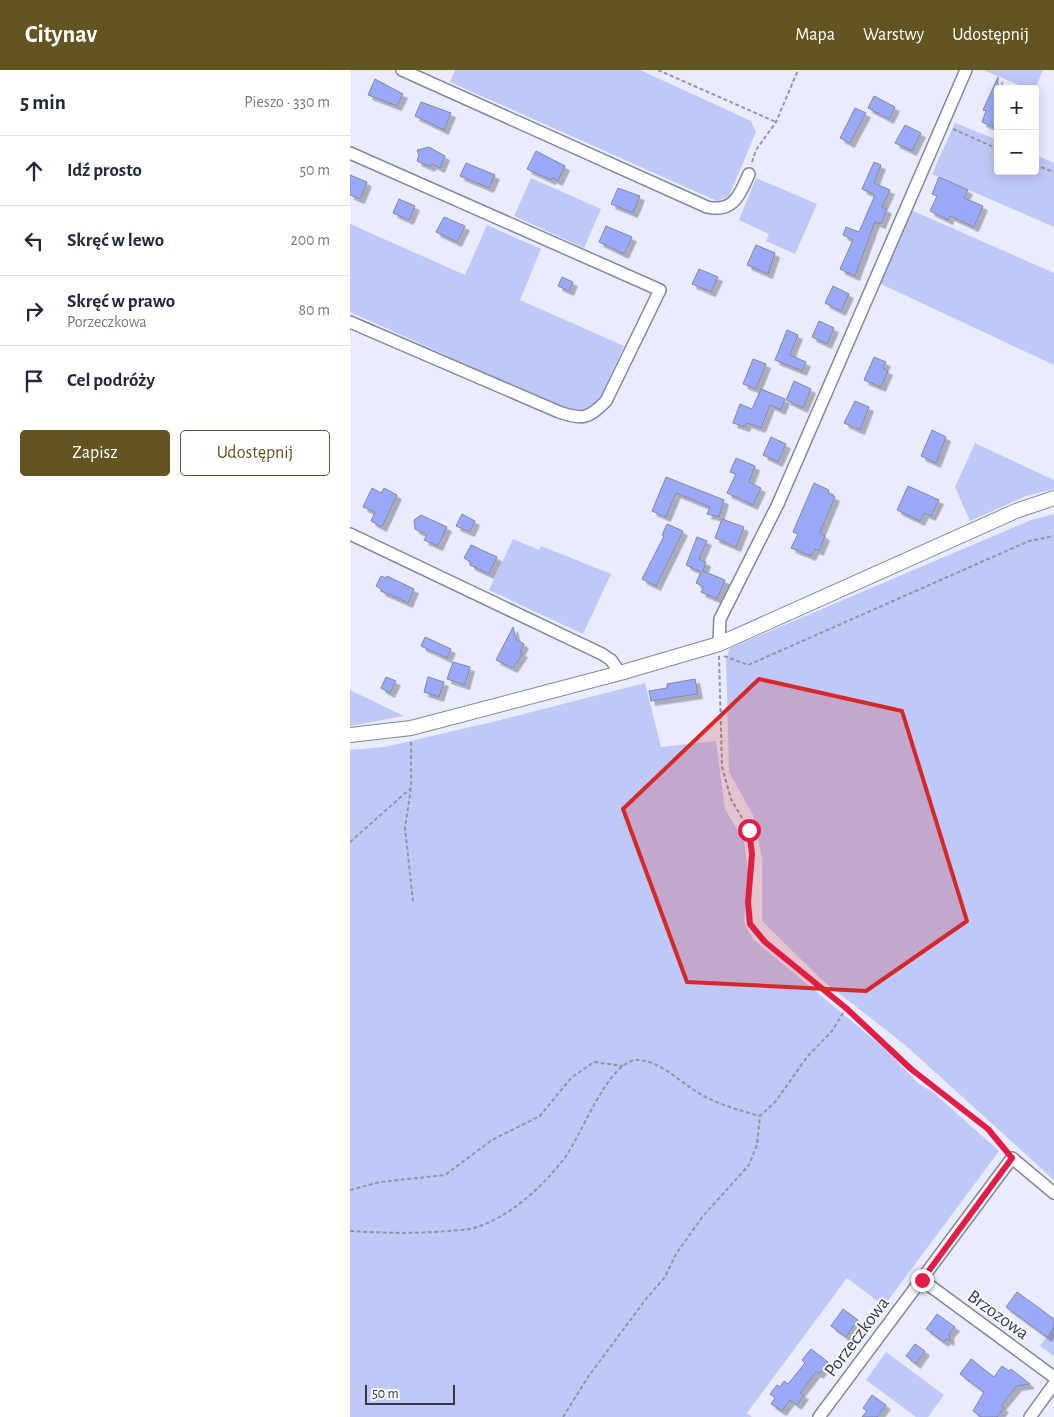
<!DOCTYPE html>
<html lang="pl">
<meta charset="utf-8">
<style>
body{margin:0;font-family:"Alegreya Sans",sans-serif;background:#f2f2f3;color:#1f2937}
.controls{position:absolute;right:15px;top:15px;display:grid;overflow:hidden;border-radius:5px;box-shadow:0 2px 12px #0003}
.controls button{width:45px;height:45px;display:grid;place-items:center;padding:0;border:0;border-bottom:1px solid #e0e1e3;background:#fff;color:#1f2937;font:25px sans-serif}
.scale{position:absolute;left:15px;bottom:12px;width:90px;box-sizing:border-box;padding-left:5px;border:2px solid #363843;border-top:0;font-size:14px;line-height:18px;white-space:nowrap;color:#363843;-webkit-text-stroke:4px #f8faff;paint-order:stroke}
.stop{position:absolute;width:15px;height:15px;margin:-11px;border:4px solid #e11d48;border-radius:50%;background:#fff}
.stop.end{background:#e11d48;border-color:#fff;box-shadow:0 1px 5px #0008}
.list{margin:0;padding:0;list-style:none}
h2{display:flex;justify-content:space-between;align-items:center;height:65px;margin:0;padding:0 20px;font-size:21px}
h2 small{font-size:16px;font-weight:400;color:#747a83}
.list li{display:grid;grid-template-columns:32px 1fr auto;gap:15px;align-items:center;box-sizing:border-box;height:70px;padding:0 20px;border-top:1px solid #e0e1e3}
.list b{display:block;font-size:19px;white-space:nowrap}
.list p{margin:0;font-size:16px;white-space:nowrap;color:#747a83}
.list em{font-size:16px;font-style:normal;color:#747a83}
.actions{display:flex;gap:10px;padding:15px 20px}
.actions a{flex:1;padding:11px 0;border:1px solid #635522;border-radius:5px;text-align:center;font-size:18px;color:#635522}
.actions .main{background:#635522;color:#fff}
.icon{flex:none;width:28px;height:28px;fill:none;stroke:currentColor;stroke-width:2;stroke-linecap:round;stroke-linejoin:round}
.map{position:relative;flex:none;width:704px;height:1347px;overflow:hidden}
header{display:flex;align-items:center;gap:30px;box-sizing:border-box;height:70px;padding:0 25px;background:#635522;color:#fff}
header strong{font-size:24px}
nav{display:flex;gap:28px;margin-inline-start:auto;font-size:18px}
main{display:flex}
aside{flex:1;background:#fff}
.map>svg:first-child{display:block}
.green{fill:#bfc9f7}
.building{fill:#9aaaf8;stroke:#82879f;filter:url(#shadow)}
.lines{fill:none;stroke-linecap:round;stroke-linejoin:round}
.minor-casing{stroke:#81879f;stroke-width:14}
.tertiary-casing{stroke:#81879f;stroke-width:16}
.path{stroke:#9396a4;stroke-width:2;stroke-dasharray:4 2.5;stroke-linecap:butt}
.minor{stroke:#fff;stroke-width:11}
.tertiary{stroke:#fff;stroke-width:14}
.route{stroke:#e11d48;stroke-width:6}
.marked{fill:#d62828;fill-opacity:0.2;stroke:#d62828;stroke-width:4;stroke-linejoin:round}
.labels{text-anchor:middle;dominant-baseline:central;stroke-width:4;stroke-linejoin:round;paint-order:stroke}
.street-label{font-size:19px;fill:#363843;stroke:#f8faff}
</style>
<header>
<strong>Citynav</strong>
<nav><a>Mapa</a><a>Warstwy</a><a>Udostępnij</a></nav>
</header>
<main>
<aside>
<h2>5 min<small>Pieszo · 330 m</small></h2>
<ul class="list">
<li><svg class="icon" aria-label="ahead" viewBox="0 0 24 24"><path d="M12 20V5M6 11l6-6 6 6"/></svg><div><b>Idź prosto</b></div><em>50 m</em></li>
<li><svg class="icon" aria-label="left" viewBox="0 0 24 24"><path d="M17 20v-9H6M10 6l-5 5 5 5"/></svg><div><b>Skręć w lewo</b></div><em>200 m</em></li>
<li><svg class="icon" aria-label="right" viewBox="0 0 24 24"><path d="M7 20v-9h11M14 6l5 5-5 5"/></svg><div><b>Skręć w prawo</b><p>Porzeczkowa</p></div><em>80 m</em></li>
<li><svg class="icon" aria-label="arrive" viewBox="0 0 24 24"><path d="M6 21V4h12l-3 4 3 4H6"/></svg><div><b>Cel podróży</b></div></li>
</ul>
<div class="actions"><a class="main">Zapisz</a><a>Udostępnij</a></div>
</aside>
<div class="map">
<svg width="704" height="1347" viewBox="0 0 704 1347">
<defs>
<filter id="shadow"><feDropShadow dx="4.5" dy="4.5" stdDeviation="0" flood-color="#0004"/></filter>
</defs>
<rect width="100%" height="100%" fill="#e8ecfc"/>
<path class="green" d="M 105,0 L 290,0 L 401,51 L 406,62 L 379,126 L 367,131 L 100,12 Z
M 633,0 L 693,0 L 685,19 L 679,19 Z
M 605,53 L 648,70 L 648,101 L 685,101 L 685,85 L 704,93 L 704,157 L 582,104 Z
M 181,108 L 251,139 L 234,178 L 164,146 Z
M 406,108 L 467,134 L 445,184 L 416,171 L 419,164 L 389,150 Z
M 561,140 L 704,203 L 704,295 L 529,213 Z
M 0,154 L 115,205 L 137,155 L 191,179 L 170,230 L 274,276 L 245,339 L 227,344 L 0,242 Z
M 625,373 L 704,410 L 704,419 L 676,426 L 620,451 L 605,417 Z
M 704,444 L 704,1110 L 554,974 L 472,910 L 412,851 L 412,788 L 403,745 L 379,702 L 376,589 L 380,578 L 681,450 Z
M 163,469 L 189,480 L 191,476 L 261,504 L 233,564 L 139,520 Z
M 295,613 L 311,677 L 366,671 L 375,739 L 394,771 L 398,800 L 394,852 L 403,869 L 535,979 L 569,1014 L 583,1022 L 649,1081 L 534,1236 L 497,1208 L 397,1343 L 402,1347 L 0,1347 L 0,680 L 35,677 L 142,652 Z
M 0,620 L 54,646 L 0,656 Z
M 704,1257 L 704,1286 L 690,1276 Z
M 536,1282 L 594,1325 L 578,1347 L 566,1347 L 516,1310 Z"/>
<path class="building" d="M 648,7 L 648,59 L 632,52 L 636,41 L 633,40 Z
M 25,9 L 53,24 L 47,36 L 18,25 Z
M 524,26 L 545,37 L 539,49 L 518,38 Z
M 71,32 L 101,43 L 94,60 L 65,46 Z
M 505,38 L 516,43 L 500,73 L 490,68 Z
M 555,55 L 571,63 L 562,81 L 545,73 Z
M 79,77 L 95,86 L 90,98 L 82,94 L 80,97 L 67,91 L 69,85 L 67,80 Z
M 186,81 L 215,96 L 208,111 L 202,108 L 201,110 L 177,99 Z
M 524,92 L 531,95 L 524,113 L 540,120 L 532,137 L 537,139 L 531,154 L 525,152 L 505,206 L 490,199 L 503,170 L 493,165 L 496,157 L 509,162 L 525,125 L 512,119 Z
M 116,93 L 145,105 L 139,118 L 110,106 Z
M 0,105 L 17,112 L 10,129 L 0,125 Z
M 589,107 L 618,120 L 614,128 L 633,136 L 624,157 L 600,146 L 598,150 L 580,141 L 587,126 L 582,124 Z
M 268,118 L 290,126 L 283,143 L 261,134 Z
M 49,129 L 65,136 L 59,150 L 43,143 Z
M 94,147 L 115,156 L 107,172 L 86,162 Z
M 256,156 L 282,167 L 274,184 L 249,172 Z
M 406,175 L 425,183 L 418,204 L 397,195 Z
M 349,199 L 368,207 L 361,222 L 342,214 Z
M 212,207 L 223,212 L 219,221 L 208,216 Z
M 483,216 L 499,224 L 491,241 L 475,233 Z
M 469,251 L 484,258 L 477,274 L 462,267 Z
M 437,260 L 448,265 L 440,285 L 456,292 L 452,301 L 425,290 Z
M 524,287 L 536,292 L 533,298 L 538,301 L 531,317 L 514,310 Z
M 403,289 L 416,294 L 406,319 L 393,314 Z
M 444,311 L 461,319 L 453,338 L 436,330 Z
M 411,319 L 435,329 L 431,340 L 420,335 L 411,358 L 397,353 L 395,357 L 383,353 L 390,334 L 402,339 Z
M 505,331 L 519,337 L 510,360 L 494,353 Z
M 582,360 L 596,367 L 586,393 L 571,386 Z
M 421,367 L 436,374 L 428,392 L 413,385 Z
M 386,388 L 405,396 L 399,412 L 411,418 L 403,435 L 377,423 L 386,404 L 380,402 Z
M 316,407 L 374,430 L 369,447 L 357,444 L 360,437 L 326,423 L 316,447 L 302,441 Z
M 464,413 L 479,420 L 478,423 L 485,427 L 470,463 L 475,466 L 469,481 L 465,479 L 461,486 L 441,478 L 448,464 L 443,462 Z
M 558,416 L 589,430 L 581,446 L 574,443 L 570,451 L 547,440 Z
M 22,418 L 31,423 L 34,418 L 47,425 L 32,457 L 21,451 L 25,442 L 13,437 Z
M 112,444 L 125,451 L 120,462 L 106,456 Z
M 71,445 L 97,457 L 88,476 L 74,470 L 77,465 L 65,459 L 64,450 Z
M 372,449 L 394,457 L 386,477 L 365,468 Z
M 317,454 L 333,461 L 306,516 L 292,509 L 314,466 L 312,465 Z
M 347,467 L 357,471 L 349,489 L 356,492 L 353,501 L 375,510 L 367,529 L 351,522 L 354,517 L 346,513 L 351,502 L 336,495 Z
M 121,475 L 147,487 L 139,504 L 120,495 L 121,492 L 114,488 Z
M 31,506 L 36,508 L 37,506 L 64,519 L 58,533 L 31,521 L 31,519 L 26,516 Z
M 163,557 L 166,569 L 174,574 L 170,582 L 173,583 L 163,598 L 146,590 Z
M 75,567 L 101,579 L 97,588 L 71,576 Z
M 103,592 L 120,597 L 115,615 L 97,609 Z
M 36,607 L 46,611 L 40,623 L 31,618 Z
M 78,607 L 94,612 L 89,627 L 74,622 Z
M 345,609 L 348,624 L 301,631 L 299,621 L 317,618 L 317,614 Z
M 667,1222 L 704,1249 L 704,1257 L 697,1267 L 656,1237 Z
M 493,1239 L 508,1250 L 496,1267 L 481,1256 Z
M 587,1244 L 605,1257 L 599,1264 L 600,1271 L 596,1269 L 594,1272 L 576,1259 Z
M 565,1274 L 575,1281 L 566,1294 L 556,1286 Z
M 461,1279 L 478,1292 L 469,1304 L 466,1302 L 450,1323 L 454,1325 L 447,1335 L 440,1330 L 432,1341 L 421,1334 L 425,1328 L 420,1324 L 427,1315 L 430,1317 L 434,1311 L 438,1314 L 455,1293 L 452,1290 Z
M 621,1289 L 644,1307 L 652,1296 L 659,1301 L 661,1299 L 680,1314 L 667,1316 L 651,1336 L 654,1338 L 647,1347 L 631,1347 L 623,1341 L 634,1322 L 610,1304 Z
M 522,1325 L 536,1335 L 527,1347 L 512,1347 L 517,1341 L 513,1338 Z"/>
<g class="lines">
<defs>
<path id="minor" d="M 52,0 L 357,137 C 383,143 390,125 399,104
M 0,83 L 310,220 L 256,331 C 239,349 232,350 209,342 L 0,252
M 0,464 L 252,584 L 261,590 L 270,603
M 369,574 L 370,549 L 428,434 L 616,0
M 572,1210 L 704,1307
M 469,1347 L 662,1088 L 704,1123
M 680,1347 L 704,1314"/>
<path id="tertiary" d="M 0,665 L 61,658 L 270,603 L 369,574 L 666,441 L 704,428"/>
</defs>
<use href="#minor" class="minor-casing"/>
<use href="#tertiary" class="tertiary-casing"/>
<path class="path" d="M 308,0 L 426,52
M 603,59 L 648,79
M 402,92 L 406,80 L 426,52 L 448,0
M 685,95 L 704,102
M 369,586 L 372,697 L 381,729 L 399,760 L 402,785 L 398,832 L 400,854 L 415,872 L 496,938 L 561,999 L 638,1059 L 654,1079
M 374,586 L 398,595 L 679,471 L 704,466
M 61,718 L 55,758 L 63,831
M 0,772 L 61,718 L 61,670
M 0,1120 L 30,1112 L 95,1105 L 142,1070 L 190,1046 L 221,1008 L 244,992 L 273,996
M 0,1161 C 33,1163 65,1164 98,1161 C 106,1160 116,1160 124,1158 C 160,1147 191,1118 213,1090 C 230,1070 258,989 288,990 C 309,991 327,1009 344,1020 C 363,1033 388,1040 410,1046
M 213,1347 L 238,1307 L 296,1229 L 315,1207 L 326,1184 L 353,1146 L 399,1095 L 407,1075 L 410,1046 L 426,1031 L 457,987 L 482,961 L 496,938"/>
<use href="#minor" class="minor"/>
<use href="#tertiary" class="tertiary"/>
</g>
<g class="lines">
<path class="route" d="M 399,760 L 402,784 L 398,832 L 400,854 L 415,872 L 496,938 L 561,999 L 638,1059 L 662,1088 L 572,1210"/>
</g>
<path class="marked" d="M 409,609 L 552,641 L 617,851 L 516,921 L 337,912 L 273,739 Z"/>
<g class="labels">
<g class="street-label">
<text transform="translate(648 1245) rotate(36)">Brzozowa</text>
<text transform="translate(507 1267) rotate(-53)">Porzeczkowa</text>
</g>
</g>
</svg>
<div class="controls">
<button>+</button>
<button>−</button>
</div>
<div class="scale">50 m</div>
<div class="stop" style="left:399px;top:760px"></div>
<div class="stop end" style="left:572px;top:1210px"></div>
</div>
</main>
